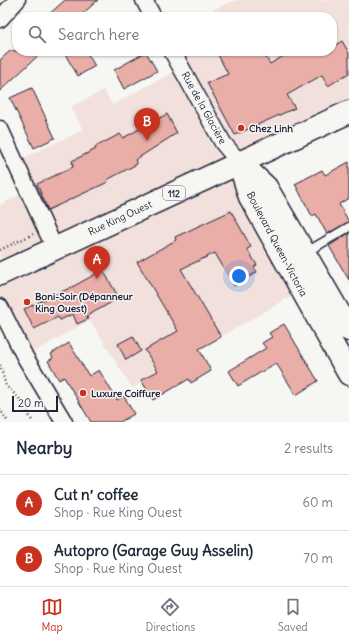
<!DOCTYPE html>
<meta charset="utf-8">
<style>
body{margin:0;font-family:Delius,sans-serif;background:#f2f2f3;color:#1f2937}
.scale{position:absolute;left:12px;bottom:10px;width:46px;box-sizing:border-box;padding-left:4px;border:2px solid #22223b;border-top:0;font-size:11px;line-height:14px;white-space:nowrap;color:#22223b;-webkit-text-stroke:3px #f6f6f2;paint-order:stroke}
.you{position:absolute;left:239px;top:276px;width:14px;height:14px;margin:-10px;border:3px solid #fff;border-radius:50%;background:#1a73e8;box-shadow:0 0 0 6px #1a73e833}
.badge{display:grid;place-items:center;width:26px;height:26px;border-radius:50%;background:#c8321e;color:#fff;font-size:13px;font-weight:700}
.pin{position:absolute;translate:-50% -33px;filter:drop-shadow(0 1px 2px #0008)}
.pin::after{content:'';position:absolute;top:21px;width:14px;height:12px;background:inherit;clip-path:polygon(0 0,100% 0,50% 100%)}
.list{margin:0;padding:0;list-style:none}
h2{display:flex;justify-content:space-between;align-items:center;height:52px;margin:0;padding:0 16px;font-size:17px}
h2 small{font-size:13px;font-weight:400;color:#747a83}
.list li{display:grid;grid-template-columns:26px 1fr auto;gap:12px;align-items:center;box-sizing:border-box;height:56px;padding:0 16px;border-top:1px solid #e0e1e3}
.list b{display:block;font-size:15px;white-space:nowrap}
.list p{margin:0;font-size:13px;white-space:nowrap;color:#747a83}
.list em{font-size:13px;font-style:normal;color:#747a83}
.icon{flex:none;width:22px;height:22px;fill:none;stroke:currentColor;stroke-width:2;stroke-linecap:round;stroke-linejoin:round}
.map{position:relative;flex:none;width:349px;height:422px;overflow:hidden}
.search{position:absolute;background:#fff;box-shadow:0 1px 3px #0004;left:12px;right:12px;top:12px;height:44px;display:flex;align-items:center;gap:10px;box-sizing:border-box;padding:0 14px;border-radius:16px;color:#747a83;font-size:15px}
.sheet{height:164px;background:#fff}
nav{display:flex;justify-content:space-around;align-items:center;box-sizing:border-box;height:56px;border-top:1px solid #e0e1e3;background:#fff;font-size:11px;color:#747a83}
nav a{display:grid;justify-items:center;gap:2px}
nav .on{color:#c8321e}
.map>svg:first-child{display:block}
.built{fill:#f2e0dc}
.building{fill:#e9aea7;stroke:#22223b}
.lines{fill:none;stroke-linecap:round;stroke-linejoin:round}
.lane-casing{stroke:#22223b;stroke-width:11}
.street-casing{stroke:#22223b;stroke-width:19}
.secondary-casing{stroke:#22223b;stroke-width:25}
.primary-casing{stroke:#22223b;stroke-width:25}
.path{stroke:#22223b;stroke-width:2.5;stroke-dasharray:1 3;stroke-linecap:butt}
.lane{stroke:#f6f6f2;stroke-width:8}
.street{stroke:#f6f6f2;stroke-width:16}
.secondary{stroke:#f6f6f2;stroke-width:22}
.primary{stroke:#f6f6f2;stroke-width:22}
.poi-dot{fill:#c8321e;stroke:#f6f6f2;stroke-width:1.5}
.labels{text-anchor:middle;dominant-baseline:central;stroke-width:3;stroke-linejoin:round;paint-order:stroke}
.shield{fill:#f6f6f2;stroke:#626272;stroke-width:1}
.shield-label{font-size:9px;font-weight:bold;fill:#22223b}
.street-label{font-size:10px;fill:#22223b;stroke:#f6f6f2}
.poi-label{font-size:10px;font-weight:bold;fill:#22223b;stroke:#f6f6f2;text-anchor:start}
</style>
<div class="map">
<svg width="349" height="422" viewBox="0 0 349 422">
<rect width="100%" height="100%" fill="#f6f6f2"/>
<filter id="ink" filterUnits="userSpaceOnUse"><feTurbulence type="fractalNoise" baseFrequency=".025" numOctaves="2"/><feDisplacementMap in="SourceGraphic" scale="8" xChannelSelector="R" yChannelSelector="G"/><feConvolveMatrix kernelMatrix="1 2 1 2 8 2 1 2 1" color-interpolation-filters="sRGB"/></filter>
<g filter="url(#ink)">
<path class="built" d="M 237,0 L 349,0 L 349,112 L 239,162 L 307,287 L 132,388 L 90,320 L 25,357 L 0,307 L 0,205 L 28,191 L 15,162 L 83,130 L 71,107 L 104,90 L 112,105 L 181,68 L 172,51 L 332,51 L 332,17 L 199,17 L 223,5 Z"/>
<path class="building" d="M 65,0 L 98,0 L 79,17 L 46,17 Z
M 342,41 L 349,53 L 349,73 L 328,86 L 322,75 L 287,95 L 295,108 L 235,135 L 207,83 L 228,74 L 216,51 L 262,51 L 270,64 L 292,51 L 332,51 L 332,47 Z
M 10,51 L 43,51 L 0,91 L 0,60 Z
M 63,51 L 86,51 L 95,66 L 78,76 Z
M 146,52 L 157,71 L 124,89 L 114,70 Z
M 32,88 L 55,138 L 34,148 L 10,98 Z
M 167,114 L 177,133 L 135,160 L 137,164 L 107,180 L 108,182 L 48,210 L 37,184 L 73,167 L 72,161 L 96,149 L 95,147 L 120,134 L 123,138 Z
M 349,162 L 349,198 L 339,204 L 349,222 L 327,234 L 316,214 L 312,216 L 295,184 L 322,170 L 325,175 Z
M 231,211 L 251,247 L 247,249 L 257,265 L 254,267 L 257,272 L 234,286 L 215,253 L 181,269 L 221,337 L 199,349 L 211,371 L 191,383 L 189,379 L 153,400 L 141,380 L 158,371 L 145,350 L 178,331 L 137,262 L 176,240 L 175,237 Z
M 349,233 L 349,280 L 329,246 Z
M 103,270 L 119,298 L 87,316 L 88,319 L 77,324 L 73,314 L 60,320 L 58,317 L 34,329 L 24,309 L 74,286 Z
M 284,324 L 318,381 L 296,395 L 276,363 L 238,386 L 229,371 L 266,348 L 262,343 L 272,337 L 269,333 Z
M 133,336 L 141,351 L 126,360 L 118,344 Z
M 69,343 L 89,376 L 99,370 L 117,400 L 124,396 L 134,414 L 120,422 L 91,422 L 64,377 L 59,380 L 48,361 L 53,358 L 51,354 Z"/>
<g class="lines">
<defs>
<path id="lane" d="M 305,253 L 349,227"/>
<path id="street" d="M 144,0 L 153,17
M 0,19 L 17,0
M 172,51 L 223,143 L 239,162
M 0,129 L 55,249
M 0,307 L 25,357 L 64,422"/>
<path id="secondary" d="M 239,162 L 250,197 L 349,374
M 239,162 L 266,187 L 349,330"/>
<path id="primary" d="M 0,274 L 349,112"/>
</defs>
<use href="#lane" class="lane-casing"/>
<use href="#street" class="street-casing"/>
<use href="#secondary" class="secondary-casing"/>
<use href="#primary" class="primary-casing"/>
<path class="path" d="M 0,250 L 33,234
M 0,365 L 6,386 L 19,398 L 33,422
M 0,409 L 8,422"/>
<use href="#lane" class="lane"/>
<use href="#street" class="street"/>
<use href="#secondary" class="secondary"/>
<use href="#primary" class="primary"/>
</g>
</g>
<g class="poi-dot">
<circle cx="241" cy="128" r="4"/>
<circle cx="27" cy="302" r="4"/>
<circle cx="83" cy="393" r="4"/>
</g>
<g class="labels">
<rect class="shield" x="163" y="186" width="22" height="14" rx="3"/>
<g class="shield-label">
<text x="174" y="193">112</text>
</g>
<g class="street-label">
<text transform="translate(204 108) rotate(61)">Rue de la Glacière</text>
<text transform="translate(120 218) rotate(-25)">Rue King Ouest</text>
<text transform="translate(277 244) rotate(62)">Boulevard Queen-Victoria</text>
</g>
<g class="poi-label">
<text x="249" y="128">Chez Linh</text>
<text x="35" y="296">Boni-Soir (Dépanneur<tspan x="35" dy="12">King Ouest)</tspan></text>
<text x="91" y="393">Luxure Coiffure</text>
</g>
</g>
</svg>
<div class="scale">20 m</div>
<div class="you"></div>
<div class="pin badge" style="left:97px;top:279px">A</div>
<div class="pin badge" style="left:147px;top:141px">B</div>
<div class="search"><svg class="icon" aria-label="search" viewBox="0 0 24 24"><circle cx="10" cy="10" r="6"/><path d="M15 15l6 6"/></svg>Search here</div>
</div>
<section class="sheet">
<h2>Nearby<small>2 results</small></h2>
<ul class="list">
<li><span class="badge">A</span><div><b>Cut n′ coffee</b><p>Shop · Rue King Ouest</p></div><em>60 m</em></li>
<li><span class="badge">B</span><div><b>Autopro (Garage Guy Asselin)</b><p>Shop · Rue King Ouest</p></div><em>70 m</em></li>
</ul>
</section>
<nav>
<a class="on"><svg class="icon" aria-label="map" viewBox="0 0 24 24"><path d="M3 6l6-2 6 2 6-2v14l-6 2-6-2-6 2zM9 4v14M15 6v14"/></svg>Map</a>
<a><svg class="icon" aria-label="directions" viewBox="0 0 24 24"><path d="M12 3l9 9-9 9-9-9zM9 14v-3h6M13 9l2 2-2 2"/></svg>Directions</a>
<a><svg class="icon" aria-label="saved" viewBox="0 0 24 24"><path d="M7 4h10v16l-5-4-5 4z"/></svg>Saved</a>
</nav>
